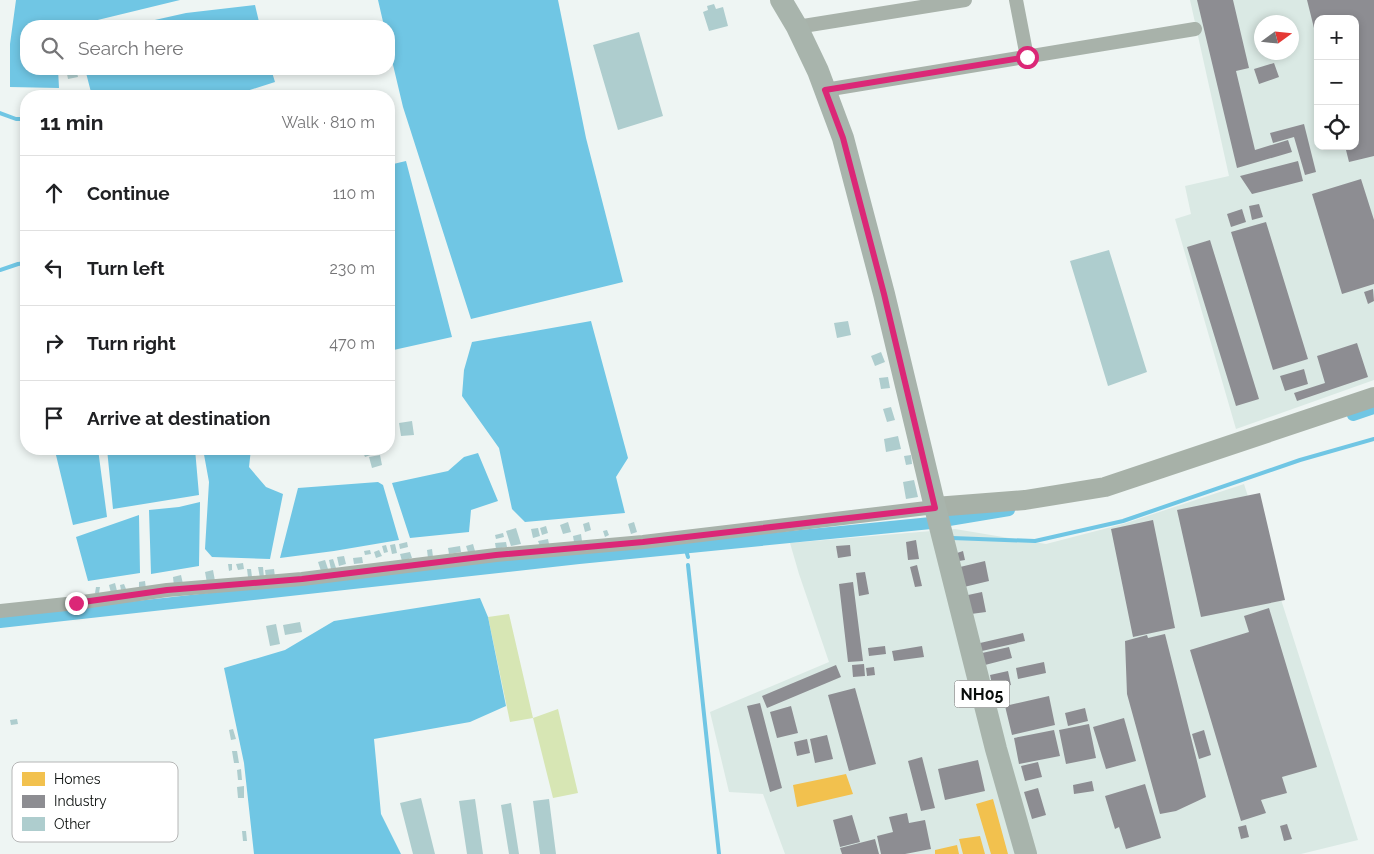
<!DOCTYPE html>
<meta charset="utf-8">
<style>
body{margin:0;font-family:Raleway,sans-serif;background:#f2f2f2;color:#202124}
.controls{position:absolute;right:15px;top:15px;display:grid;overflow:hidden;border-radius:10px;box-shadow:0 2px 8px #0003}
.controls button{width:45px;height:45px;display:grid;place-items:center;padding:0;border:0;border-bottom:1px solid #e0e0e0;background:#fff;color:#202124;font:25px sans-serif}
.compass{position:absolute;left:1254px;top:15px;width:45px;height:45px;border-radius:50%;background:#fff;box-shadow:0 2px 8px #0003;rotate:75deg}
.stop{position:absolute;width:15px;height:15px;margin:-11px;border:4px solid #db2777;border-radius:50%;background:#fff}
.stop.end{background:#db2777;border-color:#fff;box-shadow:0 1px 5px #0008}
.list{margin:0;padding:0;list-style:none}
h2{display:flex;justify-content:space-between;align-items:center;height:65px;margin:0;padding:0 20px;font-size:21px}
h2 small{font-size:16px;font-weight:400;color:#757577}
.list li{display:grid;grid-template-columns:32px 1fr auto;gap:15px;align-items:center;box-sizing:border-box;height:75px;padding:0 20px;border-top:1px solid #e0e0e0}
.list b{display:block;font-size:19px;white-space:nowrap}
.list em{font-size:16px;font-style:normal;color:#757577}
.icon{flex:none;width:28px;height:28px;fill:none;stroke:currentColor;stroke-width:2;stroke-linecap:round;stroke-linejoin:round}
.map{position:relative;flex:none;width:1374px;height:854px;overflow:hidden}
.search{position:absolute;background:#fff;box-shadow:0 2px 8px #0003;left:20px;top:20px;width:375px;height:55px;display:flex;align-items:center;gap:12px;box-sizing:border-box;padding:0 18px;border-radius:20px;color:#757577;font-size:19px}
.panel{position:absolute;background:#fff;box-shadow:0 2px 8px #0003;left:20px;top:90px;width:375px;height:365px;border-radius:20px}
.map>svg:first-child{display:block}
.built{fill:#dae9e4;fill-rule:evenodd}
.green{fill:#d7e6b4}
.water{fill:#70c6e4}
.homes{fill:#f2c14e}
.industry{fill:#8d8d92}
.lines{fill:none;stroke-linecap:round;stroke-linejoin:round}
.stream{stroke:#70c6e4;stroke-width:4}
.canal{stroke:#70c6e4;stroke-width:12}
.building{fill:#aecdce}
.street{stroke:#a8b2aa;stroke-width:14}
.secondary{stroke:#a7b1a8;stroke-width:20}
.primary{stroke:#a8b4ac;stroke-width:22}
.route{stroke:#db2777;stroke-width:6}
.labels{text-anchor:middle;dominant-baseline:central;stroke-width:5;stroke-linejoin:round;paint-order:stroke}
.shield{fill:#fff;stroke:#535654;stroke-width:1}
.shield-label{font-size:16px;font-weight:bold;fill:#090d0b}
.key{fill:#fff;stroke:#b5b6b6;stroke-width:1}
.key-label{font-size:14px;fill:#090d0b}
</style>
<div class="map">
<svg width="1374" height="854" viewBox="0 0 1374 854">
<rect width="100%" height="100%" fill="#eef5f3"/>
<path class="built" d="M 1190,0 L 1374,0 L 1374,380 L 1236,429 L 1175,219 L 1191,214 L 1185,186 L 1229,176 ZM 1318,19 L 1355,19 L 1355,146 L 1318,146 ZM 1262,22 L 1292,22 L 1292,52 L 1262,52 Z
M 1244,484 L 1358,840 L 1301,854 L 785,854 L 763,794 L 729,792 L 710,712 L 829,662 L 799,574 L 790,543 L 955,529 L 1046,544 L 1123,524 Z"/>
<path class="green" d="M 509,614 L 533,718 L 558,709 L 578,793 L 553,798 L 533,718 L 510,722 L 488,617 Z"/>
<path class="water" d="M 16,0 L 180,0 L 73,26 L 26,26 L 26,69 L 58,69 L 59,88 L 10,87 L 10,44 Z
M 378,0 L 558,0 L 586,138 L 623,282 L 471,319 L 403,107 L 389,48 L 389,26 L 384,26 Z
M 255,5 L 260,26 L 128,26 L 186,13 Z
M 85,69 L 271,69 L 275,82 L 231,96 L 92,96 Z
M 406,161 L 452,337 L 389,351 L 389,165 Z
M 591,321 L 628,458 L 616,477 L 625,513 L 525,522 L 512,509 L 499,448 L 462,396 L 464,370 L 472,342 Z
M 63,449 L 98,449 L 107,517 L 73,525 L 55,451 Z
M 107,449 L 195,449 L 199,495 L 113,509 Z
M 203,449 L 251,449 L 249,467 L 266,487 L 283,494 L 270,559 L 212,557 L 205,549 L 209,482 Z
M 478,453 L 498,501 L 471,510 L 469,532 L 410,538 L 392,483 L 448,471 L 464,457 Z
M 378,482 L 383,485 L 399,540 L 334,551 L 280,558 L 298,488 Z
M 200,502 L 199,566 L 151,574 L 149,510 L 179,507 Z
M 139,515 L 140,573 L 88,581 L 76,537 Z
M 480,598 L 488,617 L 506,706 L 470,722 L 374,739 L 381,814 L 401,854 L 254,854 L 244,763 L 224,668 L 285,650 L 334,621 Z"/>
<path class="homes" d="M 846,774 L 853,794 L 797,807 L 793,785 Z
M 993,799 L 1008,854 L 991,854 L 976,804 Z
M 980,836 L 985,854 L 963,854 L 959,839 Z
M 957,845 L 959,854 L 935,854 L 935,850 Z"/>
<path class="industry" d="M 1197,0 L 1233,0 L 1249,68 L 1236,71 L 1255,150 L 1288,140 L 1292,152 L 1237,168 Z
M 1307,0 L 1374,0 L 1374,156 L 1349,162 L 1345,146 L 1355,146 L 1355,19 L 1318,19 L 1317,40 Z
M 1274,63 L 1279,77 L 1259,84 L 1254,69 Z
M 1304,124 L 1316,172 L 1305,175 L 1294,137 L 1273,143 L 1270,133 Z
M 1298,161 L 1303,181 L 1252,194 L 1240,176 Z
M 1361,179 L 1374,220 L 1374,284 L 1342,294 L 1312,194 Z
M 1259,204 L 1263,217 L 1252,220 L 1249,206 Z
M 1242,209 L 1246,222 L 1231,227 L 1227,214 Z
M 1266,222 L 1308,359 L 1273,370 L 1231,232 Z
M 1210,240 L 1259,399 L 1236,406 L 1187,247 Z
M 1373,289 L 1374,301 L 1368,304 L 1364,292 Z
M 1357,343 L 1368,377 L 1297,401 L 1294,393 L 1325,383 L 1317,356 Z
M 1304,369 L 1308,384 L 1285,391 L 1280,376 Z
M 1260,493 L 1285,600 L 1201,617 L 1177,510 Z
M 1153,520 L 1175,628 L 1133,637 L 1111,529 Z
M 916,540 L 919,559 L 908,560 L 906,542 Z
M 850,545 L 851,556 L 838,558 L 836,546 Z
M 963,551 L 965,560 L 959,561 L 957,553 Z
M 985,561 L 989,581 L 964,587 L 960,567 Z
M 917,565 L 922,586 L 915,587 L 910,567 Z
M 865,572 L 869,594 L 859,596 L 856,573 Z
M 853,582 L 863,661 L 848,662 L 839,584 Z
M 982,592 L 986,612 L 971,614 L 968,595 Z
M 1269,608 L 1317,767 L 1282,777 L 1287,793 L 1261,800 L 1266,813 L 1241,821 L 1190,650 L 1249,632 L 1244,616 Z
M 1023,633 L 1025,641 L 982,651 L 980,643 Z
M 1165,634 L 1206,797 L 1176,811 L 1160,814 L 1127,694 L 1125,641 L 1147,635 L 1148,638 Z
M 885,646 L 886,654 L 869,656 L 868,648 Z
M 922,646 L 924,657 L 894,661 L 892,651 Z
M 1009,647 L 1012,658 L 985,665 L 982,653 Z
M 1044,662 L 1046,673 L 1018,679 L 1016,668 Z
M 864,664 L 865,676 L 853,677 L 852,665 Z
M 836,665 L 841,677 L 767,708 L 762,696 Z
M 874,667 L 875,675 L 867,676 L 866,668 Z
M 1008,671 L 1011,685 L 993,689 L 990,675 Z
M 855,688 L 876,764 L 849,771 L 828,695 Z
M 1049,696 L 1055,725 L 1012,735 L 1005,706 Z
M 760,703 L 782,788 L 770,792 L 747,706 Z
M 791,706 L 798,733 L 777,738 L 770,712 Z
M 1085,708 L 1088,721 L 1068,726 L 1065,713 Z
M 1124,718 L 1136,761 L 1106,769 L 1093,727 Z
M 1089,724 L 1096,758 L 1066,764 L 1059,730 Z
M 1054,730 L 1060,756 L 1019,764 L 1014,738 Z
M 1204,730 L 1211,755 L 1199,759 L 1192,734 Z
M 827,735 L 833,759 L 815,763 L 810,739 Z
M 807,739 L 810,753 L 797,756 L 794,742 Z
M 922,757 L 935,808 L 921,811 L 908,761 Z
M 978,760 L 985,791 L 945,800 L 938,769 Z
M 1038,762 L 1042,777 L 1025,781 L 1021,766 Z
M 1092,781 L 1094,791 L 1074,794 L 1073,785 Z
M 1145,784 L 1161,838 L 1126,849 L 1119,827 L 1115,829 L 1105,796 Z
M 1038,788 L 1046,815 L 1032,819 L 1024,792 Z
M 907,813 L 909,823 L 925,820 L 931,849 L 905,854 L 881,854 L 877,836 L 893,832 L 889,817 Z
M 852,815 L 860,842 L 840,847 L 833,820 Z
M 1287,824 L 1292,839 L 1284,841 L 1280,826 Z
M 1246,825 L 1249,837 L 1241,839 L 1238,827 Z
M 875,839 L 879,854 L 842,854 L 840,848 Z"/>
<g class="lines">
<path class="stream" d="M 0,113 L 16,119 L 26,119
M 0,270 L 18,264 L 26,263
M 952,538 L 1035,541 L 1123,521 L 1300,460 L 1374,439
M 685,547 L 688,557
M 688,565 L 719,854"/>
<path class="canal" d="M 1353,415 L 1374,408
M 0,622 L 579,558 L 931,523 L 1009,510"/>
</g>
<path class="building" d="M 714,4 L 716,9 L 723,7 L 728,26 L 709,31 L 703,12 L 708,10 L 707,6 Z
M 639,32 L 663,116 L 618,130 L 593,45 Z
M 66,69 L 76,69 L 78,77 L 68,79 Z
M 1109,250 L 1147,372 L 1108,386 L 1070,261 Z
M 848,321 L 851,335 L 837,338 L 834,323 Z
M 26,338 L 26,364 L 20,340 Z
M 881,352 L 885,362 L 875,366 L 871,356 Z
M 888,377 L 890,388 L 881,389 L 879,378 Z
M 891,407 L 895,420 L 887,422 L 883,409 Z
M 412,421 L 414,435 L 401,436 L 399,423 Z
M 898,436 L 901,449 L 886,452 L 884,439 Z
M 375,449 L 378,449 L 379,452 L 365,457 L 363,452 Z
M 380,455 L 382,465 L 372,468 L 369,457 Z
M 911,455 L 912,464 L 906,465 L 904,456 Z
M 914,480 L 918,497 L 906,499 L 903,482 Z
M 568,522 L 571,532 L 563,534 L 560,525 Z
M 589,522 L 591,530 L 585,532 L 583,524 Z
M 634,522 L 637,532 L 631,534 L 628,524 Z
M 546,526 L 548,533 L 542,535 L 540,528 Z
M 516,528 L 521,544 L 511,546 L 506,531 Z
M 538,528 L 540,536 L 533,538 L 531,529 Z
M 607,530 L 609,535 L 605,537 L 603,531 Z
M 503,533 L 504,537 L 496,539 L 495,535 Z
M 581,534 L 582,541 L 574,542 L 573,536 Z
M 548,539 L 549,544 L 540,546 L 538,541 Z
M 407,542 L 408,547 L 400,549 L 399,544 Z
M 506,542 L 507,547 L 496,549 L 495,543 Z
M 395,544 L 397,553 L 392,554 L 390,545 Z
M 473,544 L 475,551 L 468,552 L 466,546 Z
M 386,545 L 388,552 L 384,553 L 382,546 Z
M 460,546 L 461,552 L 449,554 L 448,548 Z
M 432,549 L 433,557 L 428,558 L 427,550 Z
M 370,550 L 371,554 L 365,555 L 364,551 Z
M 379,550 L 382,556 L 376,558 L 374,552 Z
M 410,552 L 412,558 L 402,561 L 400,554 Z
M 344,556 L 346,564 L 339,566 L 337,557 Z
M 362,557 L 363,563 L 354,564 L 353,558 Z
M 333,559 L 336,568 L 331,569 L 329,560 Z
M 325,560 L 328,569 L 321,571 L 318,562 Z
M 243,563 L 244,569 L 238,570 L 236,564 Z
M 228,564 L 232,564 L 232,570 L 229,571 Z
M 258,567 L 263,567 L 264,578 L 260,578 Z
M 247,569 L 251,569 L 252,577 L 248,577 Z
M 274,569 L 275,577 L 266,578 L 265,570 Z
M 213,570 L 215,581 L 207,583 L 205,572 Z
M 181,575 L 183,584 L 174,586 L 173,577 Z
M 145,581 L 146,589 L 139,589 L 139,582 Z
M 115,583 L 117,591 L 111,593 L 109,585 Z
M 124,584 L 126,589 L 121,590 L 120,585 Z
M 96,587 L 100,587 L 99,593 L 95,593 Z
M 300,622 L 302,632 L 285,635 L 283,625 Z
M 276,624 L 280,644 L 270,646 L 266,626 Z
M 17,719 L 18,724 L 11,725 L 10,720 Z
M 233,729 L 236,739 L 231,740 L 229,730 Z
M 232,751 L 237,751 L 239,763 L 234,763 Z
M 241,769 L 242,780 L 238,780 L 237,770 Z
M 244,786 L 244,798 L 238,798 L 237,787 Z
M 421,798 L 435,854 L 413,854 L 400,803 Z
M 475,799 L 483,854 L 467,854 L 459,801 Z
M 549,799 L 556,854 L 540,854 L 533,801 Z
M 511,803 L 519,854 L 509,854 L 501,805 Z
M 242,831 L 246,831 L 247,841 L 243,841 Z"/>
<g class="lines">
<path class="street" d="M 1016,0 L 1027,57
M 797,27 L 965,0
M 825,90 L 1195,29
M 0,611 L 76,603 L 167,590 L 302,579 L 496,555 L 643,542 L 935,507"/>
<path class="secondary" d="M 935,507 L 1025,500 L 1105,487 L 1374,397"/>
<path class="primary" d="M 781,0 L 797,27 L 818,71 L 843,138 L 884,294 L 935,507 L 996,749 L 1026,854"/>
</g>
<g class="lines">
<path class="route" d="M 76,603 L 167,590 L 302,579 L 496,555 L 643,542 L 935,508 L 884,294 L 843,138 L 825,90 L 1027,57"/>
</g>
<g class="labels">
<rect class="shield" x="954.5" y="680.5" width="55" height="27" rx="4"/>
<g class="shield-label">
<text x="982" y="694">NH05</text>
</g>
</g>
<rect x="12" y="762" width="166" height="80" rx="8" class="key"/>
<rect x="22" y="772" width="23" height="14" fill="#f2c14e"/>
<rect x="22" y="795" width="23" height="13" fill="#8d8d92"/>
<rect x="22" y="817" width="23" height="14" fill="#aecdce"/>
<g class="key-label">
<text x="54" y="784">Homes</text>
<text x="54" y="806">Industry</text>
<text x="54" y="829">Other</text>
</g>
</svg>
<div class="controls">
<button>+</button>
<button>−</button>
<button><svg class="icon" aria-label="locate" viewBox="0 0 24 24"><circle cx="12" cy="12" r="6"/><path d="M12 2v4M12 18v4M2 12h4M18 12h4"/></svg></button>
</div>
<svg class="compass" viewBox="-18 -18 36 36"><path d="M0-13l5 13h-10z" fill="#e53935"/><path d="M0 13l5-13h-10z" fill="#757577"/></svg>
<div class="stop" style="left:1027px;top:57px"></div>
<div class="stop end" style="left:76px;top:603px"></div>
<div class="search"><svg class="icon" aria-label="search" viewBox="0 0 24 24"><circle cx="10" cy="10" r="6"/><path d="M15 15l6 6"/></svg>Search here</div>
<section class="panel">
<h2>11 min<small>Walk · 810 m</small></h2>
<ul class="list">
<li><svg class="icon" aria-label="ahead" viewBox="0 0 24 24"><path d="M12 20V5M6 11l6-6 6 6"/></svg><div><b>Continue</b></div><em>110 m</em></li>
<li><svg class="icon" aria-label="left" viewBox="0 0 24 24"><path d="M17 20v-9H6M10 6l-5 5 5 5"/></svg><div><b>Turn left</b></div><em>230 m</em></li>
<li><svg class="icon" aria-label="right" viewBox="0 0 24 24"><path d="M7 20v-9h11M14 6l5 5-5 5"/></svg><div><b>Turn right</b></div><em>470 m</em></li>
<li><svg class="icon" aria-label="arrive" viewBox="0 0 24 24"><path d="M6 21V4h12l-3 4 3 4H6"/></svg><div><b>Arrive at destination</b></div></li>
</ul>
</section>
</div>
